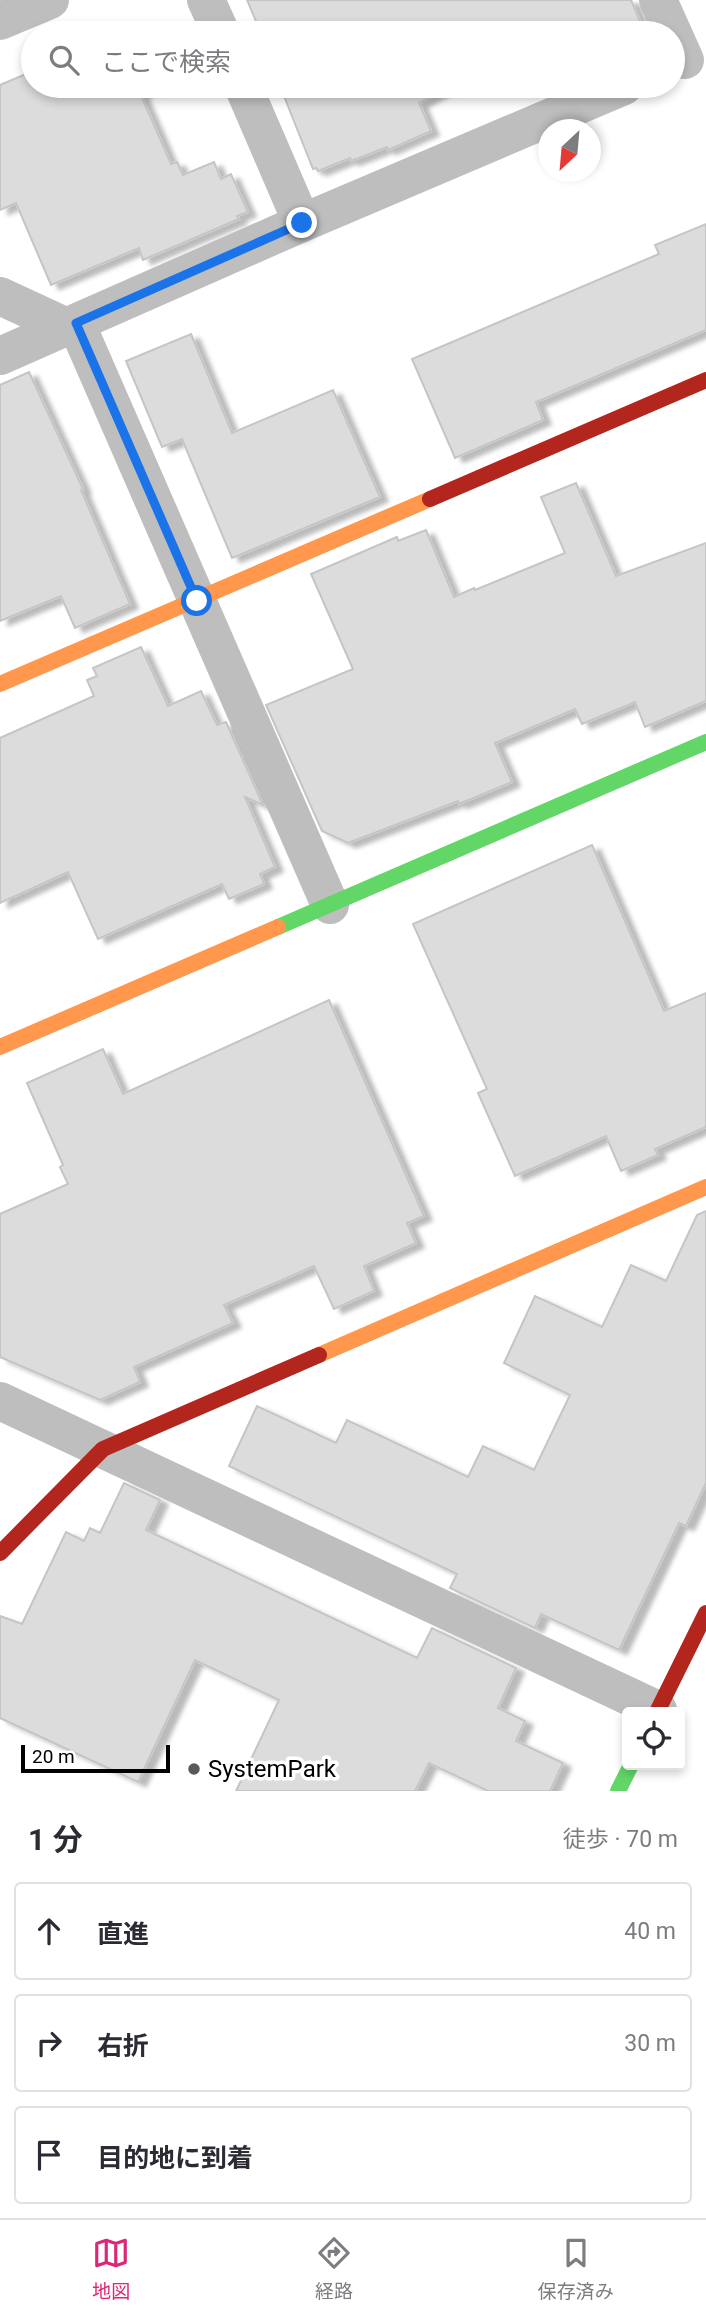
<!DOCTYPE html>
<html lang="ja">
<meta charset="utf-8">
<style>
body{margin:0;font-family:Roboto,"Noto Sans JP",sans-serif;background:#f7f7f7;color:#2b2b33}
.controls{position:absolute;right:21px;bottom:21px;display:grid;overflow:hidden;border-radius:7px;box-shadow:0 4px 10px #0003}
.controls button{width:63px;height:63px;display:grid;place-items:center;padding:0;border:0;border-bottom:2px solid #e1e1e2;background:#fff;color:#2b2b33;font:35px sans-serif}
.compass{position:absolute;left:538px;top:119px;width:63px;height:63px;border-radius:50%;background:#fff;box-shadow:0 4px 10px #0003;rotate:206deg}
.scale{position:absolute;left:21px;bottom:18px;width:149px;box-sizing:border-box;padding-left:7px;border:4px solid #000;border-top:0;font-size:19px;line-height:24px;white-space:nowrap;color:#000;-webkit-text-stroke:5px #fff;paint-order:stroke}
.stop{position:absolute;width:21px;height:21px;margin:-16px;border:5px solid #1a73e8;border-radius:50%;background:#fff}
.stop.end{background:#1a73e8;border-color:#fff;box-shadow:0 2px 7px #0008}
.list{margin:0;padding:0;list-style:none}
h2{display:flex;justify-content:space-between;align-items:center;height:91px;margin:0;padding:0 28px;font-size:30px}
h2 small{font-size:23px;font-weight:400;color:#7c7c81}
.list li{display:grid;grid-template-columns:46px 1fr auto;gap:21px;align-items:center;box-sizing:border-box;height:98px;margin:0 14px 14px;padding:0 14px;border:2px solid #e1e1e2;border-radius:7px}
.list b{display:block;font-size:26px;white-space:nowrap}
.list em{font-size:23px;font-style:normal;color:#7c7c81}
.icon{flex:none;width:38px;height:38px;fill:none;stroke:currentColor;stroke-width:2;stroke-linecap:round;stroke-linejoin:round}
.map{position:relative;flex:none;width:706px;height:1791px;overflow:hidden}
.search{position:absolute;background:#fff;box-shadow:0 4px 10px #0003;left:21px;right:21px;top:21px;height:77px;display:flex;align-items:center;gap:18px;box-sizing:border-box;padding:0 24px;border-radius:38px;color:#7c7c81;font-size:26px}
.sheet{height:427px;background:#fff}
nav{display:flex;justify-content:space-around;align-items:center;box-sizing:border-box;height:98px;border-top:2px solid #e1e1e2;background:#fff;font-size:19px;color:#7c7c81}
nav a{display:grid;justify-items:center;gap:4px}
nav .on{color:#db2777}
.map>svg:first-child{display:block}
.building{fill:#dcdcdc;stroke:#c5c5c5;stroke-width:2;filter:url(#shadow)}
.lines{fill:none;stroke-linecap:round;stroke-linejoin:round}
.street{stroke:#bebebe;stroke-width:38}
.fast{stroke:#63d668;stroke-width:16}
.slow{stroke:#ff974d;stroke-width:16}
.jam{stroke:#b3261e;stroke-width:16}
.route{stroke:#1a73e8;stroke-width:9}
.poi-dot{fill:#595959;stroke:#fff;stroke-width:2.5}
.labels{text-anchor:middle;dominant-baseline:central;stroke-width:7;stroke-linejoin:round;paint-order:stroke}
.poi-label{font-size:24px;fill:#000;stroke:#fff;text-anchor:start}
</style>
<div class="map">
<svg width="706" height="1791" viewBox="0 0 706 1791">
<defs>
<filter id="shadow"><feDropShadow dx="8" dy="4.5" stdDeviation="2" flood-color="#0004"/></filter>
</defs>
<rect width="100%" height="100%" fill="#fff"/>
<path class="building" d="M 247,0 L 631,0 L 645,33 L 261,33 Z
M 33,71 L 33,86 L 157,86 L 140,93 L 171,164 L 177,162 L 183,175 L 214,162 L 221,179 L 231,174 L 248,212 L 237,216 L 239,219 L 143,260 L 139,248 L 51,285 L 16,203 L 0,210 L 0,85 Z
M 280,86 L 451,86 L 419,103 L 431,131 L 388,150 L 387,147 L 351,161 L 350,158 L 318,171 L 316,168 L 313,169 Z
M 706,224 L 706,330 L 536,402 L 543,420 L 455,458 L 412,359 L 659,254 L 655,245 Z
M 191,334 L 232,433 L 333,390 L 380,497 L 232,558 L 182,439 L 162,447 L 126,361 Z
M 29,372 L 83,489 L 81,490 L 130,604 L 75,628 L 61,596 L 0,621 L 0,385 Z
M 576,483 L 616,576 L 706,543 L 706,701 L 645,727 L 635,702 L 582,724 L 575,709 L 495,743 L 512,782 L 459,804 L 458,801 L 348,843 L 322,831 L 266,705 L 353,669 L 311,574 L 397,537 L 398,541 L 426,530 L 454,597 L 474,588 L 475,590 L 565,553 L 541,497 Z
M 141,647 L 168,706 L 201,691 L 217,725 L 226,722 L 263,805 L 245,797 L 275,867 L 260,874 L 264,884 L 229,899 L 222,884 L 98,939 L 68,872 L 0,903 L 0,738 L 94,696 L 87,680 L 97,676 L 93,668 Z
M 592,845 L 664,1011 L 706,993 L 706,1127 L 655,1149 L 658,1155 L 621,1171 L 606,1136 L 515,1176 L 478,1093 L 487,1089 L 413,924 Z
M 329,1000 L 424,1216 L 407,1223 L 416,1243 L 364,1266 L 374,1291 L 334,1309 L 314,1266 L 224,1305 L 233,1323 L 134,1367 L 140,1382 L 100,1400 L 0,1357 L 0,1214 L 68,1184 L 60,1167 L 63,1165 L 27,1083 L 103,1049 L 123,1094 Z
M 706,1211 L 706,1483 L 686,1526 L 679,1523 L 619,1650 L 541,1614 L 535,1628 L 450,1588 L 457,1574 L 229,1466 L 257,1406 L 336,1443 L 347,1420 L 468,1477 L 483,1446 L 534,1470 L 570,1395 L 504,1363 L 535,1296 L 602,1327 L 631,1265 L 666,1281 L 697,1215 Z
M 124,1483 L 160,1500 L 146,1530 L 417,1658 L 432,1628 L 516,1668 L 498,1708 L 525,1721 L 516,1741 L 563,1763 L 550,1791 L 488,1791 L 429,1763 L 415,1791 L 236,1791 L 279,1700 L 195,1660 L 138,1782 L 0,1718 L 0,1616 L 22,1624 L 66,1532 L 84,1541 L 90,1528 L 100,1533 Z"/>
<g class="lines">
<path class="street" d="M 206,0 L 221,33
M 658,0 L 685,60
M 0,21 L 50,0
M 243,86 L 302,223
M 0,296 L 67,327
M 76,323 L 330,905
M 0,356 L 302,223 L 624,86
M 0,1401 L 658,1710"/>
<path class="fast" d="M 278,927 L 706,742
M 618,1791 L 631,1765"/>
<path class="slow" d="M 0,684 L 430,499
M 0,1047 L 278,927
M 319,1355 L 706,1187"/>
<path class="jam" d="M 430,499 L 706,380
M 0,1553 L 103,1449 L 319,1355
M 657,1712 L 706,1613"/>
</g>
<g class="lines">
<path class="route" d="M 197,601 L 76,323 L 302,223"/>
</g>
<circle class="poi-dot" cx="194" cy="1769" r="7"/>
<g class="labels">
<g class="poi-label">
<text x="208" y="1769">SystemPark</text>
</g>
</g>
</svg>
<div class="controls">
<button><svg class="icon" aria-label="locate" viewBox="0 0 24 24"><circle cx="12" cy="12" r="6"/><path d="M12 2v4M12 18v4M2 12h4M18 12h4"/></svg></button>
</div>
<svg class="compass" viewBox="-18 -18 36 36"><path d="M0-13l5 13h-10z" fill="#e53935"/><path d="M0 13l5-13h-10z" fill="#7c7c81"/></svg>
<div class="scale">20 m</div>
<div class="stop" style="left:197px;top:601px"></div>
<div class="stop end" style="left:302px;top:223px"></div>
<div class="search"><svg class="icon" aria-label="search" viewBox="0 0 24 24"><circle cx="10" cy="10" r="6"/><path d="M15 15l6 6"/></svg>ここで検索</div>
</div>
<section class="sheet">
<h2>1 分<small>徒歩 · 70 m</small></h2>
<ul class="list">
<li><svg class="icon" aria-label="ahead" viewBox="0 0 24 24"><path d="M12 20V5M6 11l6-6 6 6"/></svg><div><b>直進</b></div><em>40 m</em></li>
<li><svg class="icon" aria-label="right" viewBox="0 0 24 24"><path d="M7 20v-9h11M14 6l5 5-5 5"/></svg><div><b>右折</b></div><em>30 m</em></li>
<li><svg class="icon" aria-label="arrive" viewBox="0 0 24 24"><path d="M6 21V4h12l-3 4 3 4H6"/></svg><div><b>目的地に到着</b></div></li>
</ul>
</section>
<nav>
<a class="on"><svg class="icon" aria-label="map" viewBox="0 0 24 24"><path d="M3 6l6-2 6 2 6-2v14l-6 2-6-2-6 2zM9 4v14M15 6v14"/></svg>地図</a>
<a><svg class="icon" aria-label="directions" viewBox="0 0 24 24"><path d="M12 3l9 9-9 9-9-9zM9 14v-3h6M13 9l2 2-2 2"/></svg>経路</a>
<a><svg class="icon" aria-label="saved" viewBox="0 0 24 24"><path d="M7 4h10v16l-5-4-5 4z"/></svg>保存済み</a>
</nav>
